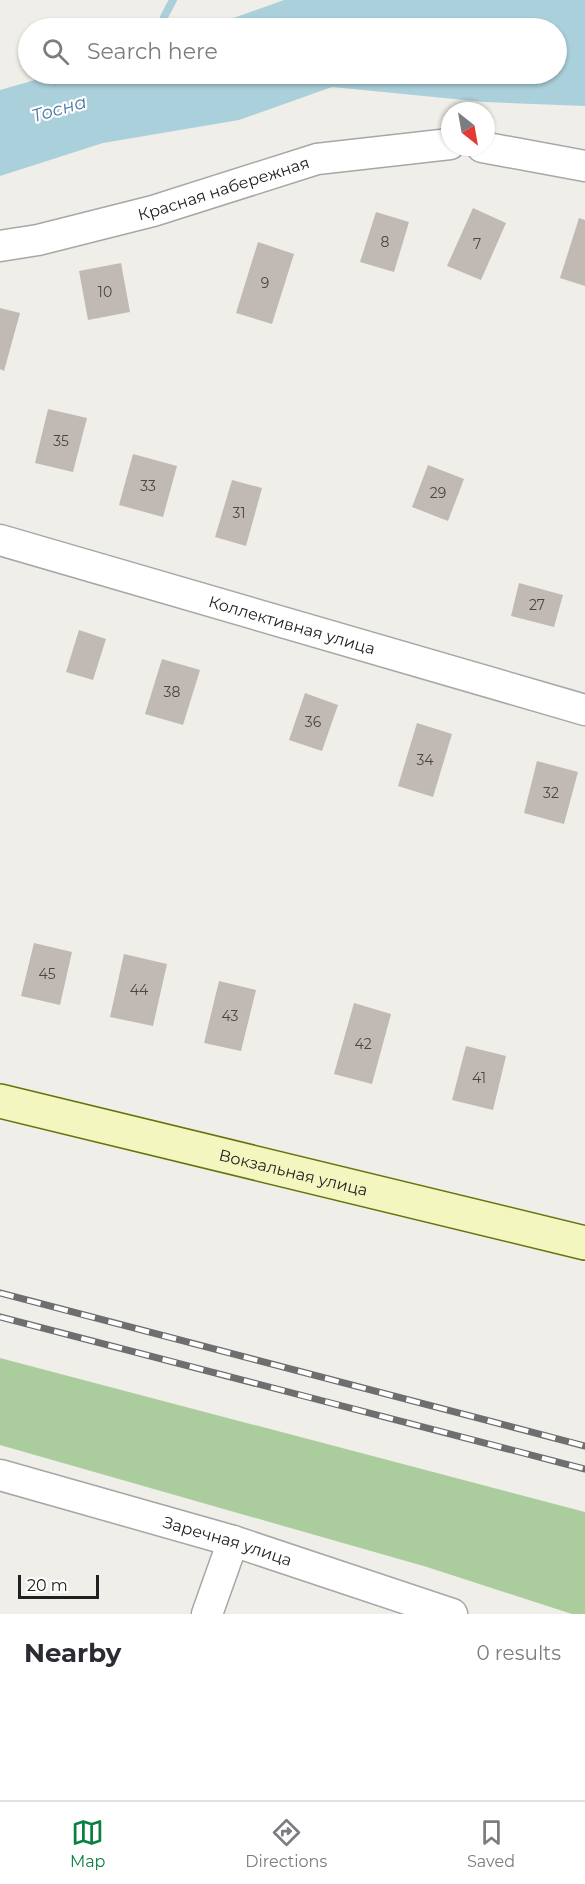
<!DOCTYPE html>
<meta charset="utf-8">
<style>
body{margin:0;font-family:Montserrat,sans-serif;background:#f2f2f3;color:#2b2b33}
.compass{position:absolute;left:441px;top:102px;width:54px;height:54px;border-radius:50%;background:#fff;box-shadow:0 2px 4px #0004;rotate:149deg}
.scale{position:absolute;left:18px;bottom:15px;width:81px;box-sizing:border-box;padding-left:6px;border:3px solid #202020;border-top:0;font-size:16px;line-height:21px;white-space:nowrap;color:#202020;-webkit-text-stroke:4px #fff;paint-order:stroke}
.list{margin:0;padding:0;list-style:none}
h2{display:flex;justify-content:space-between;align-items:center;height:78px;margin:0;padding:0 24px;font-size:26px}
h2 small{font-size:20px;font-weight:400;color:#7c7c81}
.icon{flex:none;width:33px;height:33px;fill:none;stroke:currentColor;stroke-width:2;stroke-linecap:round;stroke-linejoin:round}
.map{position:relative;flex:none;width:585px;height:1614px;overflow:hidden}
.search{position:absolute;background:#fff;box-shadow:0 2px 4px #0004;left:18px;right:18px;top:18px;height:66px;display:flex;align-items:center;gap:15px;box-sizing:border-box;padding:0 21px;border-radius:33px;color:#7c7c81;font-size:22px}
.sheet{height:186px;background:#fff}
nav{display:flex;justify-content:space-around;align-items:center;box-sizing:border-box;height:84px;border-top:2px solid #e1e1e2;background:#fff;font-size:16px;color:#7c7c81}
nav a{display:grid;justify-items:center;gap:3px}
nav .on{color:#0b8043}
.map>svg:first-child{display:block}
.forest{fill:#abcd9e}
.water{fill:#aad0db}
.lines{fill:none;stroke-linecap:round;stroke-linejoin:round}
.stream{stroke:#aad0db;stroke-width:8}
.building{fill:#c1bab4}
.street-casing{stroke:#a7a7a7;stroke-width:33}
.secondary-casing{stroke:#67740b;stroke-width:36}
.street{stroke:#fff;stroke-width:30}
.secondary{stroke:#f3f7bf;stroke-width:33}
.rail-casing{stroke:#6e6e6e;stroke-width:7}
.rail{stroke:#fff;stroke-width:4.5;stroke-dasharray:14;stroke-linecap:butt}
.labels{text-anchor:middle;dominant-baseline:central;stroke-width:4.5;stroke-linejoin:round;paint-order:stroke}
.number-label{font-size:14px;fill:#484645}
.street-label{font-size:16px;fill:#202020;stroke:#fff}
.water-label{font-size:18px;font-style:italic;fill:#4e78a4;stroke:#fff}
</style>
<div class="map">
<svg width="585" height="1614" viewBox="0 0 585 1614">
<rect width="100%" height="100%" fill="#f0eee8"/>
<path class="forest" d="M 0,1358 L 585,1512 L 585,1614 L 572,1614 L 427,1567 L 0,1445 Z"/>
<path class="water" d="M 284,0 L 585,0 L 585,106 L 485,102 L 332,87 L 239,120 L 103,143 L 0,176 L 0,90 L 56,74 L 556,74 L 556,28 L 152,28 L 164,17 L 208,27 Z"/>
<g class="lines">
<path class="stream" d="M 165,28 L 164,17 L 173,0"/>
</g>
<path class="building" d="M 473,208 L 506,223 L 481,280 L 447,266 Z
M 376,212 L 409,222 L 394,272 L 360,262 Z
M 579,218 L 585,220 L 585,286 L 560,278 Z
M 258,242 L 294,254 L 272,324 L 236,313 Z
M 121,263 L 130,312 L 88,320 L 79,271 Z
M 0,308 L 20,313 L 4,371 L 0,369 Z
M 48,409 L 87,418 L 73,472 L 35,463 Z
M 133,454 L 177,466 L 163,517 L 119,505 Z
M 428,465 L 464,479 L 448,521 L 412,507 Z
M 232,480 L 262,488 L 246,546 L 215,537 Z
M 519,583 L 563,595 L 554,627 L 511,616 Z
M 79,630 L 106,639 L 93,680 L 66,672 Z
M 162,659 L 200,670 L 183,725 L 145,714 Z
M 305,693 L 338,705 L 322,751 L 289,740 Z
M 417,723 L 452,734 L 433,797 L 398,786 Z
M 537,761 L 578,772 L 564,824 L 524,813 Z
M 34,943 L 72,952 L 60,1005 L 21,996 Z
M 124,954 L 167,964 L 153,1026 L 110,1017 Z
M 219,981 L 256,990 L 241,1051 L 204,1043 Z
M 354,1003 L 391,1014 L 372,1084 L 334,1074 Z
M 466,1046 L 506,1056 L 493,1110 L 452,1100 Z"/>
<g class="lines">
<defs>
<g id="street">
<path d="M 482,147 L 585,166"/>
<path id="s1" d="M 0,246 L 38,240 L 153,211 L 317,159 L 450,144"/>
<path id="s2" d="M 0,540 L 585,710"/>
<path id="s3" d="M 0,1475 L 233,1541 L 452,1614"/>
<path d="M 207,1614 L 233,1541"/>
</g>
<g id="secondary">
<path id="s4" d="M 0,1101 L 585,1243"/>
</g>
</defs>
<use href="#street" class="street-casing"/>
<use href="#secondary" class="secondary-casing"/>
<use href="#street" class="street"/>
<use href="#secondary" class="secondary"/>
<defs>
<path id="rail" d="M 0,1293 L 585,1446
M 0,1317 L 585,1469"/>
</defs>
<use href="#rail" class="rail-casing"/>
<use href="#rail" class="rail"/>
</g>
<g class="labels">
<g class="number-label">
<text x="385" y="242">8</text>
<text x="477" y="244">7</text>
<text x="265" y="283">9</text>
<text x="105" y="292">10</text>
<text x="61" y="441">35</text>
<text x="148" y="486">33</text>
<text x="438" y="493">29</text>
<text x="239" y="513">31</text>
<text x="537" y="605">27</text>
<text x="172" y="692">38</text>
<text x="313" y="722">36</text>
<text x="425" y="760">34</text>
<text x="551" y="793">32</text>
<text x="47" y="974">45</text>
<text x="139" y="990">44</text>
<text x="230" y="1016">43</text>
<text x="363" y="1044">42</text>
<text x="479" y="1078">41</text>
</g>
<g class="street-label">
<text stroke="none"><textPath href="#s1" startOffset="231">Красная набережная</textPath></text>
<text stroke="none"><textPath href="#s2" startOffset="304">Коллективная улица</textPath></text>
<text stroke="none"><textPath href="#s4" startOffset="302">Вокзальная улица</textPath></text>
<text stroke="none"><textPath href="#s3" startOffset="237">Заречная улица</textPath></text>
</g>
<g class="water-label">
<text transform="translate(59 109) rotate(-16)">Тосна</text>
</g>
</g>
</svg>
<svg class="compass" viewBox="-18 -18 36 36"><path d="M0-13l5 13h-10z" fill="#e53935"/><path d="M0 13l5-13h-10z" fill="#7c7c81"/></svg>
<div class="scale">20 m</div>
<div class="search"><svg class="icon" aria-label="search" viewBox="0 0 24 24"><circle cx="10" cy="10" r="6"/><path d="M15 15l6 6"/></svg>Search here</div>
</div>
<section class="sheet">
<h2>Nearby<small>0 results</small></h2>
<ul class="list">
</ul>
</section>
<nav>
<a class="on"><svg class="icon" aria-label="map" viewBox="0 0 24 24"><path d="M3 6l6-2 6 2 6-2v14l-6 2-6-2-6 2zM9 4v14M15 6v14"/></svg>Map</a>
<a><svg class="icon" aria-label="directions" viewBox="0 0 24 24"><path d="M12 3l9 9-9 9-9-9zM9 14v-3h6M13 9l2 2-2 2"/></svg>Directions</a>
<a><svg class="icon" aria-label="saved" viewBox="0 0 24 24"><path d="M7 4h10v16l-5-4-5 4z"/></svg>Saved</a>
</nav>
